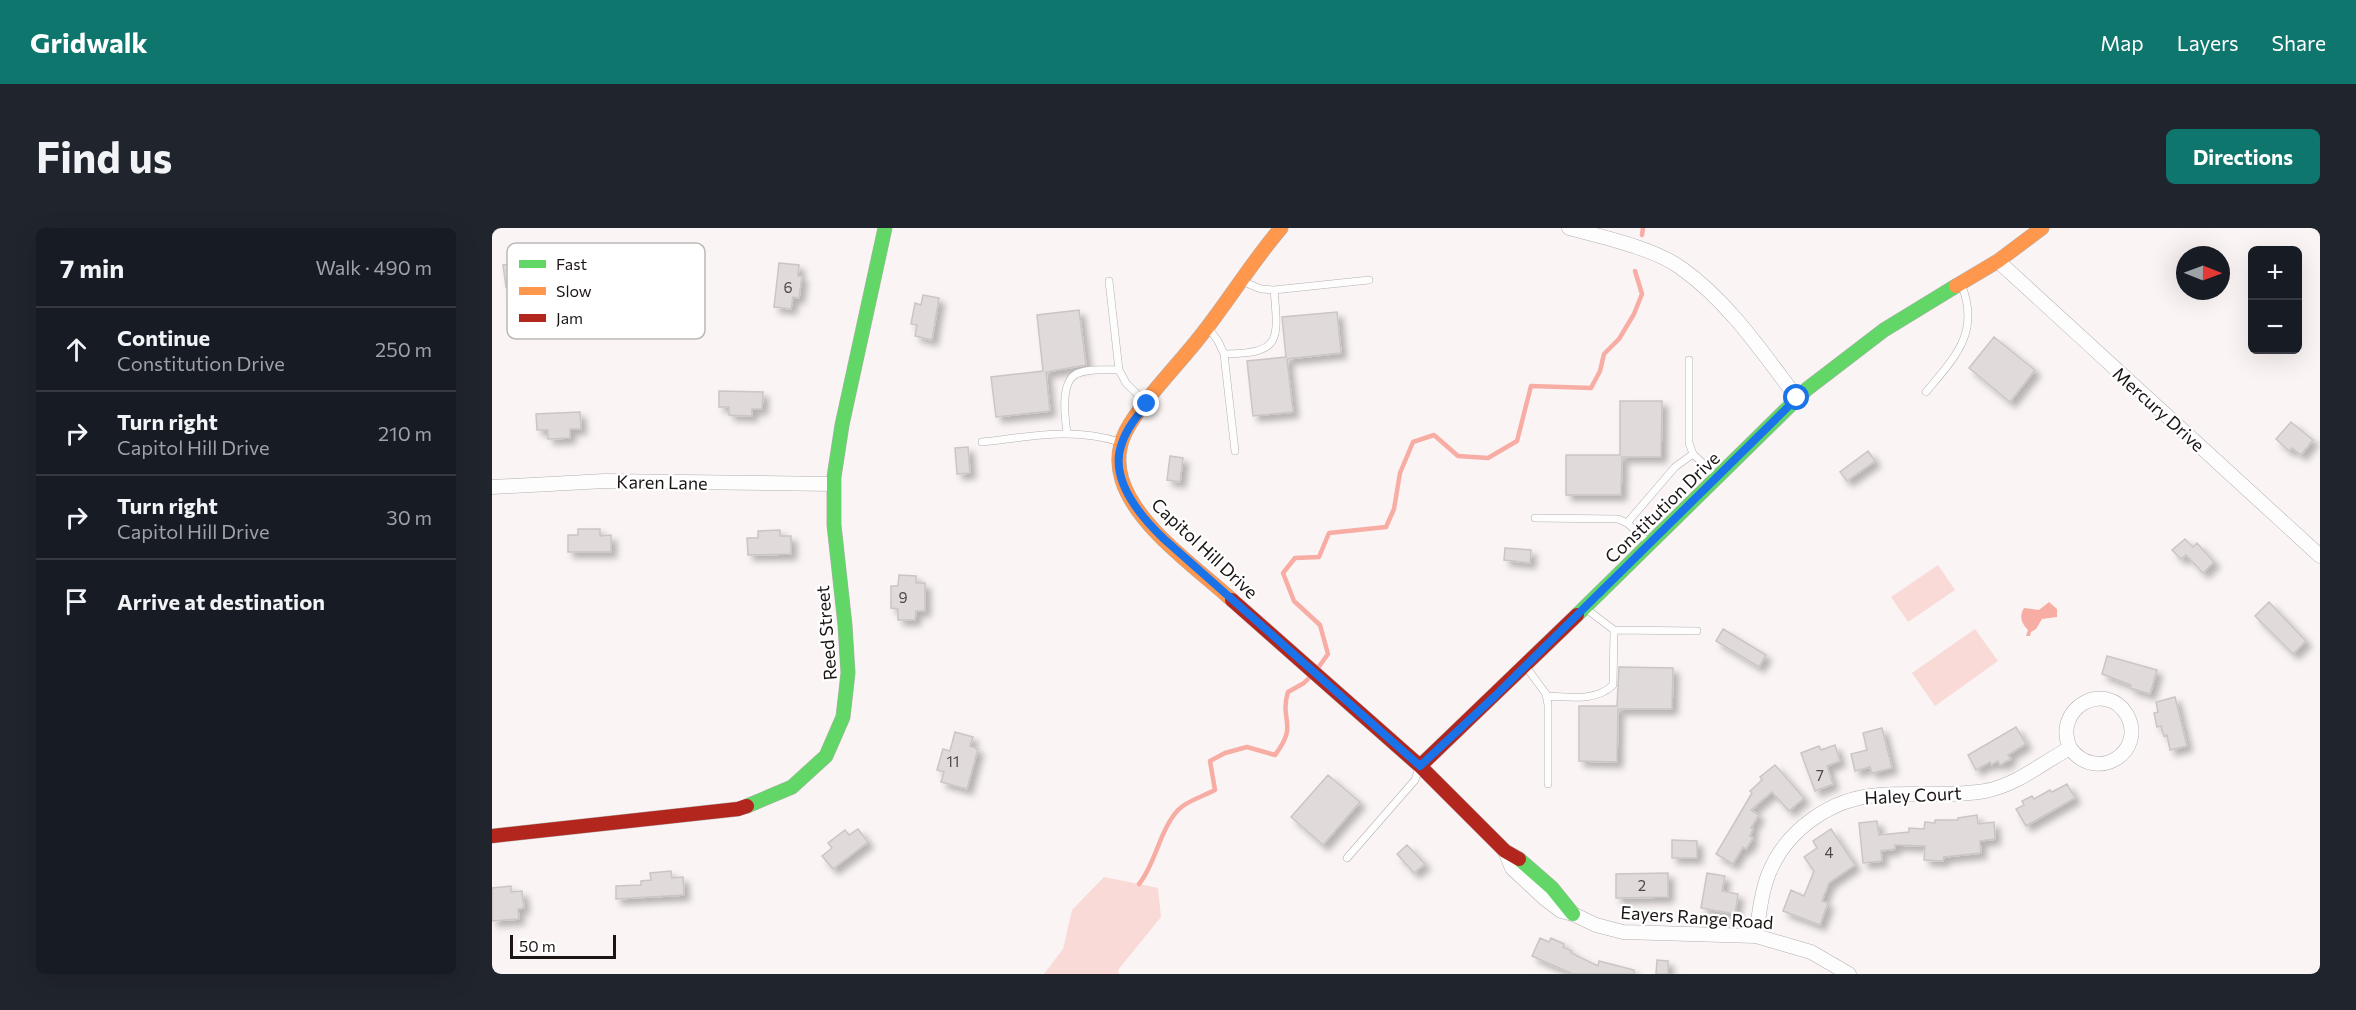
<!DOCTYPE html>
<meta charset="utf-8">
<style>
body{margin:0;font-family:Commissioner,sans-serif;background:#20242c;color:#f1f3f6}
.controls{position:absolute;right:18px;top:18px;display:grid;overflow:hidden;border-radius:9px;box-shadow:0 6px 24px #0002}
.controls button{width:54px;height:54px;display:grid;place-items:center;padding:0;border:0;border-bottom:2px solid #363941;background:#171b24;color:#f1f3f6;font:30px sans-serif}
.compass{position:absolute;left:1684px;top:18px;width:54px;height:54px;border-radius:50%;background:#171b24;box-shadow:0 6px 24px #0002;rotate:91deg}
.scale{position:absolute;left:18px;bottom:15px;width:106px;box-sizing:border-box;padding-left:6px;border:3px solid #1b1514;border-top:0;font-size:16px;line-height:21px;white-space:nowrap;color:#1b1514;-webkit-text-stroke:4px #fff;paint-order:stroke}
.stop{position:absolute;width:18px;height:18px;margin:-14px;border:4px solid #1a73e8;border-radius:50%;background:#fff}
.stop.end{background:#1a73e8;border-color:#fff;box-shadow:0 2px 6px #0008}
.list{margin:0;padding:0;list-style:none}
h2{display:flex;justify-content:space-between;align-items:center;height:78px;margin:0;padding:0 24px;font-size:26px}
h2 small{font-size:20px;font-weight:400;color:#9ea1a6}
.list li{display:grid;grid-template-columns:39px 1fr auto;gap:18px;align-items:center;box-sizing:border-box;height:84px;padding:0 24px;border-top:2px solid #363941}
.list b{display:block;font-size:22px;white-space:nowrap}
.list p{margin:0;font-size:20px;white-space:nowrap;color:#9ea1a6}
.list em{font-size:20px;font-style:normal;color:#9ea1a6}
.icon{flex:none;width:33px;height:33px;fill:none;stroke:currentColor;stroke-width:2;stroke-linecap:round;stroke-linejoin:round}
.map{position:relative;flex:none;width:1828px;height:746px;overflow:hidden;border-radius:9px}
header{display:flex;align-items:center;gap:36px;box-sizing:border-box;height:84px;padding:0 30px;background:#0f766e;color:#fff}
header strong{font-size:28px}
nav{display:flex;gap:33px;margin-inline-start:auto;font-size:21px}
.intro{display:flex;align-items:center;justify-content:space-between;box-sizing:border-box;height:144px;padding:0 36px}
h1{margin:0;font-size:42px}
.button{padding:15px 27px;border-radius:9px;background:#0f766e;color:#fff;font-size:21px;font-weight:700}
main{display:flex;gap:36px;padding:0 36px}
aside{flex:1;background:#171b24;border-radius:9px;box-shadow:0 6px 24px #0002}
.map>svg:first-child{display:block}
.green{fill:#f9dad6}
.water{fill:#f7ada4}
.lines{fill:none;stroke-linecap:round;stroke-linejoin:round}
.stream{stroke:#f7ada4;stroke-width:4.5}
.building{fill:#e0dbda;stroke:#cbc5c5;stroke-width:1.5;filter:url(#shadow)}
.lane-casing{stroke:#b4afae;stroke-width:8}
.street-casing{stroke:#b4afae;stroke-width:15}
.fast-casing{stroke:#b4afae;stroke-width:15}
.slow-casing{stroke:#b4afae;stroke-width:15}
.jam-casing{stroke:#b4afae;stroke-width:15}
.lane{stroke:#fefdfd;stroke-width:7}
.street{stroke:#fefdfd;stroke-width:14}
.fast{stroke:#63d668;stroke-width:14}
.slow{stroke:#ff974d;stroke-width:14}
.jam{stroke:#b3261e;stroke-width:14}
.route{stroke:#1a73e8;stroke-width:8}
.labels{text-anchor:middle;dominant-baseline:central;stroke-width:4.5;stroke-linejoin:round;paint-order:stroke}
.number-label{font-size:15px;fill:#4e4848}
.street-label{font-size:18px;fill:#1b1514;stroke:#fff}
.key{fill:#fff;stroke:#bbb9b8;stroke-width:1.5}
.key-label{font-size:16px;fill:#1b1514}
</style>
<header>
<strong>Gridwalk</strong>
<nav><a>Map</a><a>Layers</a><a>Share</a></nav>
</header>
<div class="intro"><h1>Find us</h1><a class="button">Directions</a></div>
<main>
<aside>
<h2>7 min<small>Walk · 490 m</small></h2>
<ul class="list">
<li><svg class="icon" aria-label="ahead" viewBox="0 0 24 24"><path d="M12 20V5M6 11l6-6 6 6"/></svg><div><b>Continue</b><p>Constitution Drive</p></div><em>250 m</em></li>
<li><svg class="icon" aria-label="right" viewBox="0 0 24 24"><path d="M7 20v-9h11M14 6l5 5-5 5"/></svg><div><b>Turn right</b><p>Capitol Hill Drive</p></div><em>210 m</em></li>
<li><svg class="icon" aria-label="right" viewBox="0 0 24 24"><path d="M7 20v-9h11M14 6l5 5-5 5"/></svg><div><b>Turn right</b><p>Capitol Hill Drive</p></div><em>30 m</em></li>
<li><svg class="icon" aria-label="arrive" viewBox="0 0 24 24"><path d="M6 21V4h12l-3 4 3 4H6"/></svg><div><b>Arrive at destination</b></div></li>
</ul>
</aside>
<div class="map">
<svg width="1828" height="746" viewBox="0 0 1828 746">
<defs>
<filter id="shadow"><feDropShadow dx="5.5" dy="5.5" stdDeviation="3" flood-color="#0004"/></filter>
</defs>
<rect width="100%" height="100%" fill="#faf4f4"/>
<path class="green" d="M 1446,337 L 1463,362 L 1416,394 L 1399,369 Z
M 1483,401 L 1506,433 L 1443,478 L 1420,445 Z
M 612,649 L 666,660 L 669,689 L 626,742 L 627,746 L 552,746 L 571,721 L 580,682 Z"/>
<path class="water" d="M 1557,374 L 1565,381 L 1565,389 L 1550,391 L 1544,401 L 1539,404 L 1538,408 L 1534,408 L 1536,402 C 1529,395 1527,388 1532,380 L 1547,382 Z"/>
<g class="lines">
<path class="stream" d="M 1150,7 L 1151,0
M 826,440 L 836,426 L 828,397 L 802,373 L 791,345 L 803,330 L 827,329 L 837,305 L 894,299 L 902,281 L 908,245 L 921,214 L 942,207 L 966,228 L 996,230 L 1025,213 L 1039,158 L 1099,160 L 1108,143 L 1112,126 L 1127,111 L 1142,86 L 1150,66 L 1143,43
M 647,656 C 664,635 667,603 686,582 C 694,573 712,568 723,562 L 718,533 L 733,525 L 755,519 L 783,527 C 807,496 787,493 796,464 L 812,455 L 818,449"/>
</g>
<path class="building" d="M 34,23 L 39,69 L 20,71 L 19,59 L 14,59 L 11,37 L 19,36 L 17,25 Z
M 287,35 L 307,37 L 306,48 L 310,48 L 307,70 L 301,69 L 299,81 L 282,79 Z
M 431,67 L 447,70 L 440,112 L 423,108 L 425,97 L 419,96 L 423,75 L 429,77 Z
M 587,82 L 594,137 L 554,144 L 558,183 L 504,189 L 499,149 L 551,143 L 545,87 Z
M 845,84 L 849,125 L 795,131 L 801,184 L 761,188 L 755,133 L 794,129 L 790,89 Z
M 1502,109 L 1543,142 L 1518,174 L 1477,140 Z
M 227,163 L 271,164 L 270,181 L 260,181 L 260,188 L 237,187 L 237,179 L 227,179 Z
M 1128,173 L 1170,173 L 1169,229 L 1130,229 L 1129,267 L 1074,267 L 1074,227 L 1128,227 Z
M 88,184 L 89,201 L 78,201 L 78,210 L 56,211 L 56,202 L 45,202 L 44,186 Z
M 1799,194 L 1821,212 L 1809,227 L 1800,220 L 1797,223 L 1784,211 Z
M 476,219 L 478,245 L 465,246 L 463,220 Z
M 1376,223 L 1383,233 L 1355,253 L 1348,244 Z
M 678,228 L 691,230 L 688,254 L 675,252 Z
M 86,301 L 108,301 L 108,308 L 119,307 L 119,324 L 76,324 L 76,307 L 86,307 Z
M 288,302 L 288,308 L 299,308 L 299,326 L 256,327 L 255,310 L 266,310 L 266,303 Z
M 1693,311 L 1701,319 L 1705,315 L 1722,334 L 1711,345 L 1694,327 L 1689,331 L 1680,322 Z
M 1013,320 L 1039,322 L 1038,335 L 1012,332 Z
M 407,347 L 424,348 L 424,355 L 433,355 L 433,383 L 424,383 L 423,392 L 406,392 L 406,381 L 399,380 L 399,358 L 406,358 Z
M 1777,374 L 1814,413 L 1801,426 L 1763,388 Z
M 1231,401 L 1274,427 L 1267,439 L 1224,413 Z
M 1615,428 L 1665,442 L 1658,466 L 1638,460 L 1639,457 L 1610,446 Z
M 1127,439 L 1181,440 L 1180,481 L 1126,481 L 1125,534 L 1087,533 L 1087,478 L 1125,478 Z
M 1683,469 L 1695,518 L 1678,522 L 1675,507 L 1672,508 L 1669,498 L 1665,499 L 1662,485 L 1666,484 L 1664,474 Z
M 1524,499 L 1534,516 L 1516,527 L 1519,531 L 1508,537 L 1506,533 L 1499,537 L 1498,534 L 1484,542 L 1476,527 Z
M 1390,500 L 1400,540 L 1380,545 L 1378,539 L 1363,543 L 1359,526 L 1375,522 L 1371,505 Z
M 463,504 L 481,509 L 478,518 L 486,521 L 475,561 L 449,554 L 452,544 L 445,542 L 451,521 L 458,523 Z
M 1343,517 L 1348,533 L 1335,538 L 1341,556 L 1323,563 L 1309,525 L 1327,518 L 1329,522 Z
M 1283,537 L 1312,570 L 1297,583 L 1280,564 L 1259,582 L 1267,587 L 1259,600 L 1261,601 L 1258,608 L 1261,610 L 1254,621 L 1251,619 L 1241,636 L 1224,626 L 1260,565 L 1258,563 L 1270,552 L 1268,549 Z
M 836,547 L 868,574 L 831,617 L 799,589 Z
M 1575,556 L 1583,570 L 1534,598 L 1524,581 L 1532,577 L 1530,573 L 1540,568 L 1542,571 L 1558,562 L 1560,564 Z
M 1485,587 L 1486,596 L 1502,594 L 1503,611 L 1488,613 L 1489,625 L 1452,629 L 1451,633 L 1432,632 L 1433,618 L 1403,617 L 1403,621 L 1389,623 L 1390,633 L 1371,635 L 1367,595 L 1385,593 L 1387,607 L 1417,604 L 1417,600 L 1432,601 L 1433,594 L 1443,595 L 1443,592 L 1466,592 L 1466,590 Z
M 366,601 L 376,614 L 341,641 L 330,628 L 340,620 L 336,615 L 353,602 L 357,607 Z
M 1339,601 L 1363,637 L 1337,655 L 1330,673 L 1336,675 L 1328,697 L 1291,683 L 1299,662 L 1312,668 L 1322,643 L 1312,629 L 1325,620 L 1321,613 Z
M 1180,612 L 1205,613 L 1205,630 L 1180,630 Z
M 915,617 L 933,636 L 922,645 L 905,626 Z
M 179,643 L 180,650 L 191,649 L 192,667 L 124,671 L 124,658 L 149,657 L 149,653 L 159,652 L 158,645 Z
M 1176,645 L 1176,669 L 1124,670 L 1124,646 Z
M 1215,645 L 1233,648 L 1230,663 L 1246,666 L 1243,686 L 1209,680 Z
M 19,658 L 19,664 L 30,663 L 32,680 L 26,681 L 27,691 L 0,693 L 0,660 Z
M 1048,710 L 1057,714 L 1059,710 L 1072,716 L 1071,719 L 1080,723 L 1079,725 L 1106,738 L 1107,733 L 1142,742 L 1142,746 L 1081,746 L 1040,728 Z
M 1165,732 L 1176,733 L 1176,746 L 1164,746 Z"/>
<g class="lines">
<defs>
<path id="lane" d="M 617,53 L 627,142 L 634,155 L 653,174
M 752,54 L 769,61 L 782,62 L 877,52
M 718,102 L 726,113 L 732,126 C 788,125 787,115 782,62
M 732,126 L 743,223
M 1197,132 L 1197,215 L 1201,226 L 1224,248
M 1434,164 C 1463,129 1488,105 1470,58
M 575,205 C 573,190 568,155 584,146 C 596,140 615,142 627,142
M 490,214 C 536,209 582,199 627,214
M 1043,290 L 1126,291 L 1135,295 L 1156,314
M 1135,295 L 1183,239 L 1201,226
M 1122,402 L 1205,403
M 1035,440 L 1054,466 L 1056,477 L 1056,556
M 1054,468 C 1076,469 1104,474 1121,457 L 1122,402 L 1093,380
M 855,630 L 923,552 L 927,540"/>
<path id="street" d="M 1077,0 C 1110,9 1162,20 1189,40 C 1236,73 1271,125 1305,170
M 1506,33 L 1828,328
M 0,259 L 113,253 L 341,256
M 1013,623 L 1020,640 L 1052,670 L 1069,683 L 1081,686 L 1104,697 L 1131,704 L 1264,708 L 1319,724 L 1357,746
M 1264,708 C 1267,687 1269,665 1277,645 C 1295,601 1340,570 1387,567 C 1422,564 1458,569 1493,563 C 1525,557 1550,535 1578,520 C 1604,556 1655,524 1635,487 C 1614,451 1560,480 1578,520"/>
<path id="fast" d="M 1085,387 L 1315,161 L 1392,102 L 1464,58
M 255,578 L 300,559 L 334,528 L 351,489 L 356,445 L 353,397 L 342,297 L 342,249 L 350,197 L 393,0
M 1027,631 L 1060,660 L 1081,686"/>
<path id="slow" d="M 1464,58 L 1506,33 L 1550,0
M 740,372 C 704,339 645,299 630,252 C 625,236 626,219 634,203 C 650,173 685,138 707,110 C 736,74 759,35 789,0"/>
<path id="jam" d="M 740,372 L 928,538 L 1013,623 L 1027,631
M 928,538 L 1085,387
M 0,608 L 246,581 L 255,578"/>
</defs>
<use href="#lane" class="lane-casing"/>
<use href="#street" class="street-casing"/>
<use href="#fast" class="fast-casing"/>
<use href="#slow" class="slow-casing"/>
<use href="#jam" class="jam-casing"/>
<use href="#lane" class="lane"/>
<use href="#street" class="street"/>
<use href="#fast" class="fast"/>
<use href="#slow" class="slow"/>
<use href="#jam" class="jam"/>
</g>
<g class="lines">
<path class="route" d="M 655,176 C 645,188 635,200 630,215 C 616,251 648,288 672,311 L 928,538 L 1003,468 L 1305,170"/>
</g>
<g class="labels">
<g class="number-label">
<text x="296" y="59">6</text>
<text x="411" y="369">9</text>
<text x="461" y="533">11</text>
<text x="1328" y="547">7</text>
<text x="1337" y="624">4</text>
<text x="1150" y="657">2</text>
</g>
<g class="street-label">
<text transform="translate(1667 181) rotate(42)">Mercury Drive</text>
<text transform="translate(170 254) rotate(1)">Karen Lane</text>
<text transform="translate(1170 279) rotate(-44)">Constitution Drive</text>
<text transform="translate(713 320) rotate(43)">Capitol Hill Drive</text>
<text transform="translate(334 405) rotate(-95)">Reed Street</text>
<text transform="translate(1421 567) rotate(-3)">Haley Court</text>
<text transform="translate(1205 689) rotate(4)">Eayers Range Road</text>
</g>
</g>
<rect x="15" y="15" width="198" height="96" rx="9" class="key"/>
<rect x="27" y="32" width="27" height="8" fill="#63d668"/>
<rect x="27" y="59" width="27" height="8" fill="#ff974d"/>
<rect x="27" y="86" width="27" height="8" fill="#b3261e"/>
<g class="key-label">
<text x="64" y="42">Fast</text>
<text x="64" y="69">Slow</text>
<text x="64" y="96">Jam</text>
</g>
</svg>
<div class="controls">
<button>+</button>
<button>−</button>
</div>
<svg class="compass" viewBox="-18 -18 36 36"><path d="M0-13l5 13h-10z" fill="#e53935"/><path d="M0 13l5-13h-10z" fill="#9ea1a6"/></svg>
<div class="scale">50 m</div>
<div class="stop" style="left:1305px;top:170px"></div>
<div class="stop end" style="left:655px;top:176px"></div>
</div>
</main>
